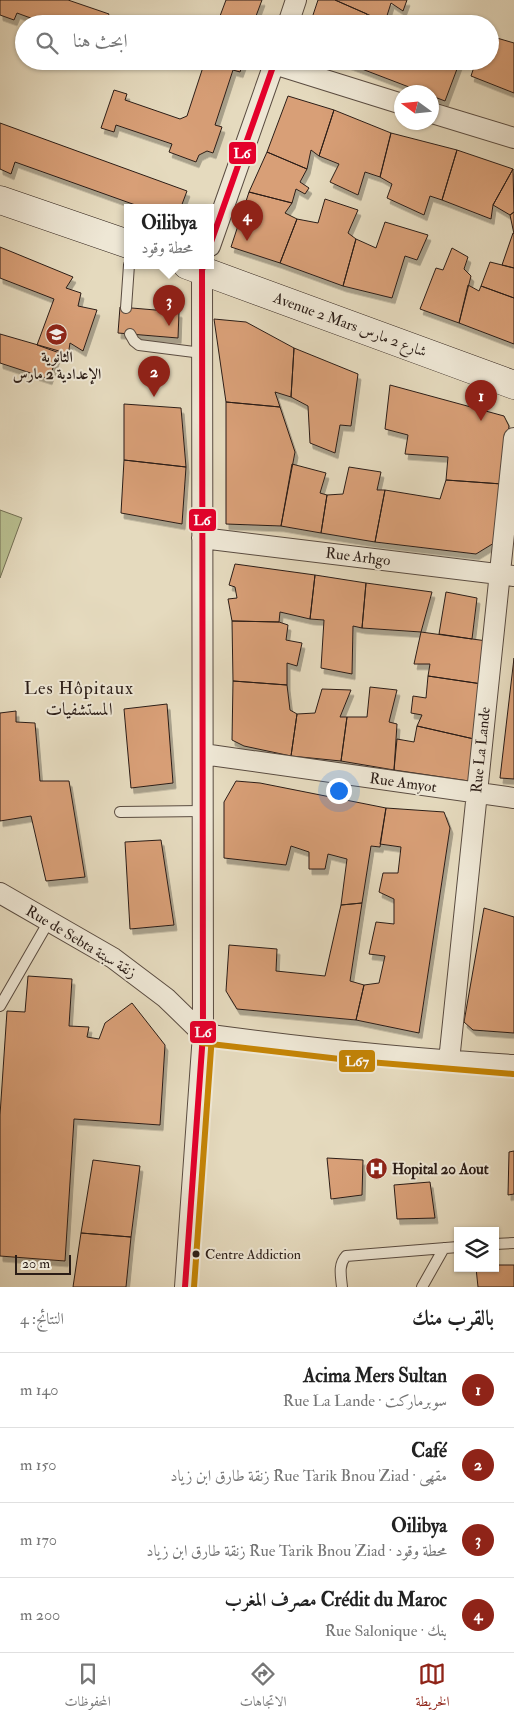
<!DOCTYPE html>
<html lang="ar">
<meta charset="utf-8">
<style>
body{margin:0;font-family:"IM FELL Double Pica",Amiri,serif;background:#f6f6f6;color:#222;direction:rtl}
.controls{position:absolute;right:15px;bottom:15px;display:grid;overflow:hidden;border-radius:0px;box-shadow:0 1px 4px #0004}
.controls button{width:45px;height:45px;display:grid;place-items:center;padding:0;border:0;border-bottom:1px solid #e0e0e0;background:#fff;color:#222;font:25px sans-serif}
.compass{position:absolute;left:394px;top:85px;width:45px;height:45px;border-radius:50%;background:#fff;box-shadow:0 1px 4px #0004;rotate:285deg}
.scale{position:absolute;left:15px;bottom:12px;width:56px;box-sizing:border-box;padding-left:5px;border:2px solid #2b1d17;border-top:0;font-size:14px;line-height:18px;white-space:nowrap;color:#2b1d17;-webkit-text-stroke:4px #eee7d5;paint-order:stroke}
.you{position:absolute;left:338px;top:790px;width:18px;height:18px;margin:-12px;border:4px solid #fff;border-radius:50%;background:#1a73e8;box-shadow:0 0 0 8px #1a73e833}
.badge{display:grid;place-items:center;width:32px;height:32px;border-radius:50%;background:#8f2418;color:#fff;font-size:16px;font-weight:700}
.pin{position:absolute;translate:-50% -41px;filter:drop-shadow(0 1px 2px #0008)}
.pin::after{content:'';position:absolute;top:26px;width:18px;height:15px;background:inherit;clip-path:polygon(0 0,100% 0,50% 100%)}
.popup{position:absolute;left:124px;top:204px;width:90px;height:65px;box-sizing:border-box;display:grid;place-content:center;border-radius:0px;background:#fff;filter:drop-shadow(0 1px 4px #0005);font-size:16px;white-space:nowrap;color:#767676}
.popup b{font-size:19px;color:#222}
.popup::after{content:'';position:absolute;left:50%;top:100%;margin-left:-10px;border:10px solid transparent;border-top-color:#fff}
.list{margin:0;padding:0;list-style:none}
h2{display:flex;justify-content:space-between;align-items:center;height:65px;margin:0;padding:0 20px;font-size:21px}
h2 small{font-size:16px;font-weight:400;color:#767676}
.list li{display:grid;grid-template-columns:32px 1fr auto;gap:15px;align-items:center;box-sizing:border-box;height:75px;padding:0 20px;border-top:1px solid #e0e0e0}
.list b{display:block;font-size:19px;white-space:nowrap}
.list p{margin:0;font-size:16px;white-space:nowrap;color:#767676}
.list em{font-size:16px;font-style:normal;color:#767676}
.icon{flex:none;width:28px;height:28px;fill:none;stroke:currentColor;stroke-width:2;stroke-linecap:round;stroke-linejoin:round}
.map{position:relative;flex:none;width:514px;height:1287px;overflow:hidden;direction:ltr}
.search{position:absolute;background:#fff;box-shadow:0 1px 4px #0004;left:15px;right:15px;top:15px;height:55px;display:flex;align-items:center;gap:12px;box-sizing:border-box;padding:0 18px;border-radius:28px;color:#767676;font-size:19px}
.sheet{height:365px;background:#fff}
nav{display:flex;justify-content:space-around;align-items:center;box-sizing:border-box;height:70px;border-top:1px solid #e0e0e0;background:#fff;font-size:14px;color:#767676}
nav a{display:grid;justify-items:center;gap:2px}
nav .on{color:#8f2418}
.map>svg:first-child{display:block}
.green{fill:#b8be8f;stroke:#726e53}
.building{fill:#d89f77;stroke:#2b1d17;filter:url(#shadow)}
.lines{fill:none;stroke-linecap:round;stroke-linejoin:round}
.service-casing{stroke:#5a4c41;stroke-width:12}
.minor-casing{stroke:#5a4c41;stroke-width:22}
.secondary-casing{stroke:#2b1d17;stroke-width:29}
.service{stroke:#eee7d5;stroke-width:10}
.minor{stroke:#eee7d5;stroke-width:20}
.secondary{stroke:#eee7d5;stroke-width:28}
.bus-1-casing{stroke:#eee7d5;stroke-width:10}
.bus-2-casing{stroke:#eee7d5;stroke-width:10}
.bus-1{stroke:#e4002b;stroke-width:6}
.bus-2{stroke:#c48406;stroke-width:6}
.bus-dot{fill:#2b1d17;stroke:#eee7d5;stroke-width:2}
.labels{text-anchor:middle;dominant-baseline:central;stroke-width:4;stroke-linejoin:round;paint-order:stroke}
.bus-label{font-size:14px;fill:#2b1d17;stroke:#eee7d5;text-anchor:start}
.street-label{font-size:15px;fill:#2b1d17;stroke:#eee7d5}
.poi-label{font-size:15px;font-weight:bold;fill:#2b1d17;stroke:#eee7d5}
.quarter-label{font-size:18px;letter-spacing:1px;fill:#2b1d17;stroke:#eee7d5}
.line-badge{stroke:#eee7d5;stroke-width:2}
.badge-label{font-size:14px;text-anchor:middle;font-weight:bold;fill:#fff}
</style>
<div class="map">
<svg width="514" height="1287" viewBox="0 0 514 1287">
<defs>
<filter id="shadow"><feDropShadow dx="3" dy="5.5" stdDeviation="0" flood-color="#0004"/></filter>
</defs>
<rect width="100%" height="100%" fill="#e5dabe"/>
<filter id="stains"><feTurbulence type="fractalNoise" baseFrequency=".004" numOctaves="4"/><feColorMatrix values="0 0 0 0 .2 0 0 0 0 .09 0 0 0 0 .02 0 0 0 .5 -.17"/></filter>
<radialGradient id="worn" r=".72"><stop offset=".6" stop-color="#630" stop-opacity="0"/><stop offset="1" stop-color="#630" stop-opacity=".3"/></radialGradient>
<path class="green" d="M 0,510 L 22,518 L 0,578 Z"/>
<path class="building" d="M 0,0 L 68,0 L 109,14 L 105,24 L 47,24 L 17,13 L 14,20 L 0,15 Z
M 226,0 L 262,0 L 253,24 L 217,24 Z
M 318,0 L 335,0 L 367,14 L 364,24 L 310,24 Z
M 335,0 L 407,0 L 403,11 L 391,3 L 385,22 Z
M 490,36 L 514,43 L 514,93 L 471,76 L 476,61 L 490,61 Z
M 205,61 L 244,61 L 240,72 L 233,70 L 215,125 L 222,127 L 213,153 L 207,151 L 199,155 L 196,162 L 169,152 L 172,144 L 116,125 L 114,132 L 101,128 L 114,90 L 127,94 L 125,100 L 180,119 L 187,116 Z
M 341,61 L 460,61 L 445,101 L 432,96 L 432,92 L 422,92 Z
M 288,96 L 334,110 L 319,156 L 311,150 L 307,169 L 267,152 Z
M 334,110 L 391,133 L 380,177 L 365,172 L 358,195 L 330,182 L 339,164 L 319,156 Z
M 0,123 L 187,191 L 181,207 L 141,207 L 15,162 L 11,174 L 0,169 Z
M 391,133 L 457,150 L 442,200 L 430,196 L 424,215 L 387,198 L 392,184 L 380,177 Z
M 457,150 L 513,169 L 493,205 L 491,219 L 442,200 Z
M 267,152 L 307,169 L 300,182 L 309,188 L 305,194 L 296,189 L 292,203 L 249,192 Z
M 513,169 L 514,212 L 510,215 L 493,205 Z
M 249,192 L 292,203 L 285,213 L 297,219 L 280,263 L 231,247 Z
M 325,199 L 358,210 L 348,233 L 356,239 L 343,286 L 280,263 L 297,219 L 318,223 Z
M 514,212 L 514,234 L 510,215 Z
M 385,222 L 428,235 L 417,260 L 405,256 L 392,298 L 343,286 L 356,239 L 376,248 Z
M 513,233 L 514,234 L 514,268 L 502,265 Z
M 0,247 L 73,277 L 66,288 L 81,293 L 78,306 L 97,310 L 83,351 L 70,343 L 68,356 L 37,345 L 54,299 L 0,278 Z
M 452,248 L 468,257 L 464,269 L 471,276 L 459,323 L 420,309 L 436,268 L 443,270 Z
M 490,262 L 514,268 L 514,298 L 481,286 Z
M 468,285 L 479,291 L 481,286 L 514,298 L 514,344 L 459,323 Z
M 120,307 L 179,312 L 178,338 L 118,333 Z
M 214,319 L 246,322 L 294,348 L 291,397 L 275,392 L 280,407 L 226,402 Z
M 0,334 L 59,351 L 49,379 L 0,363 Z
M 294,348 L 358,374 L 351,426 L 340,425 L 335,453 L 310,443 L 308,406 L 291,397 Z
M 390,385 L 504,416 L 509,426 L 502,484 L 446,480 L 448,457 L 405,454 L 408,435 L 385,429 Z
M 226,402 L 280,407 L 295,452 L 281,526 L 226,524 Z
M 124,404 L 181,408 L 186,467 L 124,460 Z
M 124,460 L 186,467 L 182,524 L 121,513 Z
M 292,464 L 326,473 L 320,493 L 327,495 L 321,533 L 281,526 Z
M 349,467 L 381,472 L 377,490 L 385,490 L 375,542 L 321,533 L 327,495 L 343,494 Z
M 446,480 L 502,484 L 494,543 L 476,554 L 375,542 L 385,490 L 440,499 Z
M 235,564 L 315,575 L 310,619 L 280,612 L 279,622 L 232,621 L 228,599 L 237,598 L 235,587 L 229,585 Z
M 315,575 L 366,583 L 362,628 L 353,626 L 352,674 L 321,668 L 324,620 L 310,619 Z
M 366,583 L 432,592 L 421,632 L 362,628 Z
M 446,592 L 477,598 L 472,639 L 439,634 Z
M 232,621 L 279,622 L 288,625 L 286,640 L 302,643 L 297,666 L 287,663 L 287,685 L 233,681 Z
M 421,632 L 487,641 L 482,684 L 428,676 L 430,664 L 414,664 Z
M 514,658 L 514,779 L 500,778 Z
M 428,676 L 482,684 L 474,739 L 417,726 L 422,715 L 411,713 L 413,696 L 426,698 Z
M 233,681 L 287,685 L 290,710 L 297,714 L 291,756 L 244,746 L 232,740 Z
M 370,687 L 397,690 L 389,722 L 397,724 L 394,770 L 341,761 L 347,717 L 367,717 Z
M 322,689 L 351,690 L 340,717 L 347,717 L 341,761 L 291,756 L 297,714 L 315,713 Z
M 167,704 L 173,783 L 131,788 L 124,709 Z
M 16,711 L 16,722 L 35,723 L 40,781 L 69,781 L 85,877 L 46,881 L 31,816 L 0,821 L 0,713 Z
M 417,726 L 474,739 L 469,781 L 394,770 L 397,739 L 414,742 Z
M 236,781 L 260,783 L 386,808 L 380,847 L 371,846 L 362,903 L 341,905 L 347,859 L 328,854 L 325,869 L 309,869 L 309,852 L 291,846 L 286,865 L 224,858 L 224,802 Z
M 386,808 L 444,812 L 450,828 L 419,1033 L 356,1020 L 364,985 L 379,983 L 385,956 L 369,954 L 376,922 L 394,924 L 394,899 L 379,892 L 383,873 L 398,873 L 401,847 L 380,844 Z
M 161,840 L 174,925 L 130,929 L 125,842 Z
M 362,903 L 350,981 L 364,985 L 356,1020 L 237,1009 L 226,991 L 229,945 L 277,949 L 276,971 L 325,976 L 341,905 Z
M 484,908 L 514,917 L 514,1033 L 473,1030 L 464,1022 Z
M 28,976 L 72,979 L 69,1026 L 89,1027 L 87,1037 L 99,1039 L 105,1023 L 132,1003 L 165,1045 L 160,1125 L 74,1119 L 65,1261 L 0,1256 L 0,1115 L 7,1011 L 25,1012 Z
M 514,1151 L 514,1194 L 508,1195 L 509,1152 Z
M 327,1158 L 363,1160 L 362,1195 L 331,1199 Z
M 93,1160 L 140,1166 L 131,1237 L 81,1233 Z
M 430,1182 L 435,1218 L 397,1219 L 394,1185 Z
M 81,1233 L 131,1237 L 126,1287 L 73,1287 Z
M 495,1265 L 514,1265 L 514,1287 L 478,1287 L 476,1268 L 495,1268 Z"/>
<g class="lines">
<defs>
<path id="service" d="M 126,308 L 129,265
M 130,334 L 134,341 L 139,345 L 202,353
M 120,812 L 202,811
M 0,1006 L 49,921
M 495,1244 L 514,1243
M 342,1287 C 341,1276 338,1265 346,1256 L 458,1247
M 422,1287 L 444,1248"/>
<path id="minor" d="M 288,24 L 296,0
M 274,64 L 402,104
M 432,113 L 514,138
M 210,246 L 275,61
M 202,538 L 514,576
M 203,754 L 514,798
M 0,893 L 113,958 L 166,998 L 203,1034
M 203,1034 C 306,1048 410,1059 514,1065
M 449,1061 L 514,438
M 185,1287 L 203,1034 L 202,270 L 204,265"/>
<path id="secondary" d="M 0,200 L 128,244
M 187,265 L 514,385"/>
</defs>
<use href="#service" class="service-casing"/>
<use href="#minor" class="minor-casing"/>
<use href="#secondary" class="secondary-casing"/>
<use href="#service" class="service"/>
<use href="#minor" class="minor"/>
<use href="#secondary" class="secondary"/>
<defs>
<path id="bus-1" d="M 210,245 L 275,61
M 185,1287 L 203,1034 L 202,270 L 204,265"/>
<path id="bus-2" d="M 202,1043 L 357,1061 L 513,1074
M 194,1287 L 212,1035"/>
</defs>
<use href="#bus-1" class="bus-1-casing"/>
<use href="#bus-2" class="bus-2-casing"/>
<use href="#bus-1" class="bus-1"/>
<use href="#bus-2" class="bus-2"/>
</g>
<defs>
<symbol id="school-disc" viewBox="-11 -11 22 22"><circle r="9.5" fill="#8f2418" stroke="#eee7d5"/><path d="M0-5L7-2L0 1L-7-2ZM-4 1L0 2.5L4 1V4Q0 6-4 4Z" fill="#fff"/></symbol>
<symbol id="hospital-disc" viewBox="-11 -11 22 22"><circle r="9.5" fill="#8f2418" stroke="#eee7d5"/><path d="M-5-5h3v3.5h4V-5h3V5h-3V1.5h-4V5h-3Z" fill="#fff"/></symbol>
</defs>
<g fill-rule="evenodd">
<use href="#school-disc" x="44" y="322" width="25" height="25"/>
<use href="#hospital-disc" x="364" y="1156" width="25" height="25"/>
</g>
<circle class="bus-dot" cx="196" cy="1254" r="4.5"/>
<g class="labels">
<g class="bus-label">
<text x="205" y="1254">Centre Addiction</text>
</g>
<g class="street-label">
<text transform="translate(350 325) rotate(20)">Avenue 2 Mars شارع 2 مارس</text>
<text transform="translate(358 557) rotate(7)">Rue Arhgo</text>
<text transform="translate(481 750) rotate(-84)">Rue La Lande</text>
<text transform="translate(403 783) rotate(8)">Rue Amyot</text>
<text transform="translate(81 942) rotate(31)">Rue de Sebta زنقة سبتة</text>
</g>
<g class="poi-label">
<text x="57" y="357">الثانوية<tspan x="57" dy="17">الإعدادية 2 مارس</tspan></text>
<text x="392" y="1169" text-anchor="start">Hopital 20 Aout</text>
</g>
<g class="quarter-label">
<text x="79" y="688">Les Hôpitaux<tspan x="79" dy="21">المستشفيات</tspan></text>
</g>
</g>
<g class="line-badge">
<rect x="228" y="141" width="29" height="24" rx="5" fill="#e4002b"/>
<rect x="188" y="508" width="29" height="24" rx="5" fill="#e4002b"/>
<rect x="189" y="1020" width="28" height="24" rx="5" fill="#e4002b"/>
<rect x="338" y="1049" width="38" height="24" rx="5" fill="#c48406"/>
</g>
<g class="badge-label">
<text x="242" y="158">L6</text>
<text x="202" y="525">L6</text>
<text x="203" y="1037">L6</text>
<text x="357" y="1066">L67</text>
</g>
<rect width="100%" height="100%" filter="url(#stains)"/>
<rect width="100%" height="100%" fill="url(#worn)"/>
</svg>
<div class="controls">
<button><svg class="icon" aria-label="layers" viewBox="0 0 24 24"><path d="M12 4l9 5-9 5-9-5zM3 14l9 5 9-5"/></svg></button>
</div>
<svg class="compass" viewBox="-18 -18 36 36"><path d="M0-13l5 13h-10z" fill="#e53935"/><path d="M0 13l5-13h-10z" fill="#767676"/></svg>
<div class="scale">20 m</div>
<div class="you"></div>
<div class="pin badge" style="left:481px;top:421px">1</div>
<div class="pin badge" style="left:154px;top:397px">2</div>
<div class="pin badge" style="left:169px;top:326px">3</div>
<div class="popup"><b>Oilibya</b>محطة وقود</div>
<div class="pin badge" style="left:247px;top:241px">4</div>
<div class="search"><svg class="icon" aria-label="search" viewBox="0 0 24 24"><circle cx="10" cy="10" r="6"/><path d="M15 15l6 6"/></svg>ابحث هنا</div>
</div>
<section class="sheet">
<h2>بالقرب منك<small>النتائج: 4</small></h2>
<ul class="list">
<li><span class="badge">1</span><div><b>Acima Mers Sultan</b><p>سوبرماركت · Rue La Lande</p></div><em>140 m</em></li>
<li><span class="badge">2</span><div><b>Café</b><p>مقهى · Rue Tarik Bnou Ziad زنقة طارق ابن زياد</p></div><em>150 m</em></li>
<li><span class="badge">3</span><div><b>Oilibya</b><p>محطة وقود · Rue Tarik Bnou Ziad زنقة طارق ابن زياد</p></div><em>170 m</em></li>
<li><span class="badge">4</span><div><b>Crédit du Maroc مصرف المغرب</b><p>بنك · Rue Salonique</p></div><em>200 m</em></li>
</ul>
</section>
<nav>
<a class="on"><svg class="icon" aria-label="map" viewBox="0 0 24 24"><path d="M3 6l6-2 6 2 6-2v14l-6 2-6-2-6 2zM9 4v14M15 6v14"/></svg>الخريطة</a>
<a><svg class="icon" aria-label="directions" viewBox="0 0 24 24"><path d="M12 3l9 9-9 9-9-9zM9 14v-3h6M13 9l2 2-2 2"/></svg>الاتجاهات</a>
<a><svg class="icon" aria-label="saved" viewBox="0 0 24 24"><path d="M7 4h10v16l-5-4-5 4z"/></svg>المحفوظات</a>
</nav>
